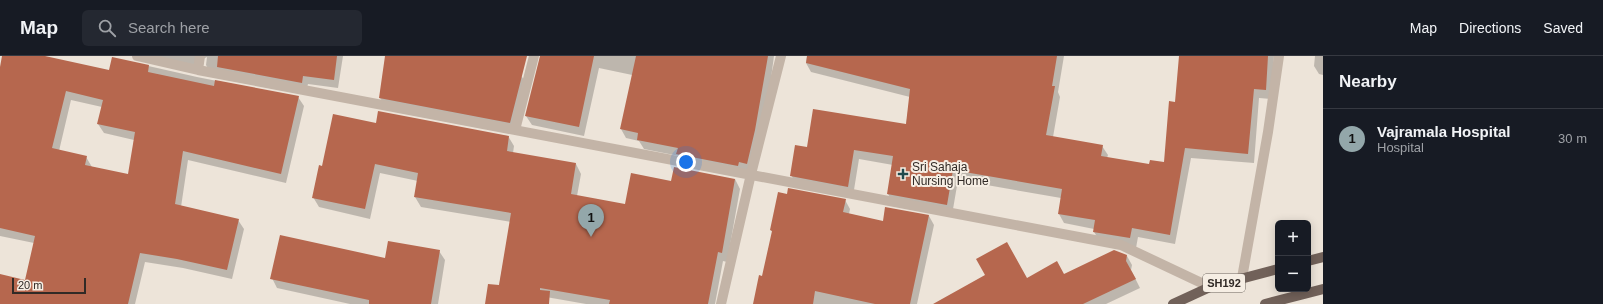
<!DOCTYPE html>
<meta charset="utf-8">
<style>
body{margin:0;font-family:Arial,sans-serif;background:#242831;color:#f1f3f6}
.controls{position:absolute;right:12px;bottom:12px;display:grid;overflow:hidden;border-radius:6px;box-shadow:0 2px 10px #0003}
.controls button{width:36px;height:36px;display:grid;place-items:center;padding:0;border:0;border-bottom:1px solid #363941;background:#171b24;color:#f1f3f6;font:20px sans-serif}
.scale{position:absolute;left:12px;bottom:10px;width:74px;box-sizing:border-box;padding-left:4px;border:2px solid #312a26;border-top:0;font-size:11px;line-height:14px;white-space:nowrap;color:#312a26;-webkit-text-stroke:3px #f6eee4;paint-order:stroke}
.you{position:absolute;left:686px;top:106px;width:14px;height:14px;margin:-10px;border:3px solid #fff;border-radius:50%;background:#1a73e8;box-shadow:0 0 0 6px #1a73e833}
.badge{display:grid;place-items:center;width:26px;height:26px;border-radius:50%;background:#93a7aa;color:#111;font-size:13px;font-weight:700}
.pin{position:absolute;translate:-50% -33px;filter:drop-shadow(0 1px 2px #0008)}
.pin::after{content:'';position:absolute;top:21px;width:14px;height:12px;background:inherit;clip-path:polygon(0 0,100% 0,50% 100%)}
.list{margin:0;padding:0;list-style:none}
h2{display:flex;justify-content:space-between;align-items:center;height:52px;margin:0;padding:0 16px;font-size:17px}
h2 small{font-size:13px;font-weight:400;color:#9ea1a6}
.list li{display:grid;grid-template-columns:26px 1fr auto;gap:12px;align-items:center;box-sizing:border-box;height:60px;padding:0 16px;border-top:1px solid #363941}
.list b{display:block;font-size:15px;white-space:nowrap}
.list p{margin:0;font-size:13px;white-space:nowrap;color:#9ea1a6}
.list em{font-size:13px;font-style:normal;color:#9ea1a6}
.icon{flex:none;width:22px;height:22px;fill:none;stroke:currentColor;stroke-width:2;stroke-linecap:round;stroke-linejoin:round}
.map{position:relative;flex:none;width:1323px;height:248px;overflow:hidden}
header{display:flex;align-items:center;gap:24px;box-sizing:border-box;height:56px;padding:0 20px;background:#171b24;border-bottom:1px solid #363941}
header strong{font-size:19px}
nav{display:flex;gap:22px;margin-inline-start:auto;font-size:14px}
.search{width:280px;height:36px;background:#242831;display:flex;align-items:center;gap:10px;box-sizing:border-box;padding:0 14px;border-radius:6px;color:#9ea1a6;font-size:15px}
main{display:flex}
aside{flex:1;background:#171b24}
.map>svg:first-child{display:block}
.shadow{fill:#0003;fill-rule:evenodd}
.building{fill:#b6674e;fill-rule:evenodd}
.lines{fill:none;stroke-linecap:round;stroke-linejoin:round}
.minor{stroke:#c3b4a7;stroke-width:10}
.primary{stroke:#716159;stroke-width:10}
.poi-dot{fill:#214a4d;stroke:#f6eee4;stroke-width:1.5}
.labels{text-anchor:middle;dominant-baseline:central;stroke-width:4;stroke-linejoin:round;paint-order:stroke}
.shield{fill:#f6eee4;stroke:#6c655f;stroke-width:1}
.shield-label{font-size:11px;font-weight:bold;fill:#312a26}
.poi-label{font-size:12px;fill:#312a26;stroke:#f6eee4;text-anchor:start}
</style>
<header>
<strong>Map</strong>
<div class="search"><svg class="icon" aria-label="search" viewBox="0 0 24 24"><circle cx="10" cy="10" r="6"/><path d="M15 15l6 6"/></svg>Search here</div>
<nav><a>Map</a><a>Directions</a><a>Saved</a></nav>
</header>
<main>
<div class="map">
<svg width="1323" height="248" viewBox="0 0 1323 248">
<rect width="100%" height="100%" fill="#ede4d9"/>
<path class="shadow" d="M 3,0 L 41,0 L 110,15 L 113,2 L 197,21 L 298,41 L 304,50 L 286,127 L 188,104 L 181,151 L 238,164 L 244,173 L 232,223 L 183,212 L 145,206 L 135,248 L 0,248 L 0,219 L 26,225 L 34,187 L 0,180 L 0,16 ZM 71,44 L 102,51 L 98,68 L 104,77 L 134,84 L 129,120 L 92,111 L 86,101 L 59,95 Z
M 149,0 L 343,0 L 338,32 L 308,28 L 306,35 L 211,17 L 206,9 L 207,1 L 199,5 L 197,14 Z
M 386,0 L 503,0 L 522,21 L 527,29 L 515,75 L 386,50 L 380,42 Z
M 566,0 L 642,0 L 637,20 L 599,12 L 584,80 L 532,69 L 526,60 Z
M 706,0 L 774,0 L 769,37 L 752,116 L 683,107 L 679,100 L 644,93 L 639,85 L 626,82 L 621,73 Z
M 807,0 L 1064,0 L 1058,36 L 1060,41 L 1053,81 L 1102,90 L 1108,99 L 1107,102 L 1150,109 L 1165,108 L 1176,47 L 1180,0 L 1274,0 L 1271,43 L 1259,42 L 1254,107 L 1191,102 L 1175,188 L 1138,181 L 1136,192 L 1100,185 L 1094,176 L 1094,173 L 1064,167 L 1059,158 L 1061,142 L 958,124 L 952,159 L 894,148 L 888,138 L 893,109 L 859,103 L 853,140 L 797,129 L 791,119 L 808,92 L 906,70 L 910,41 L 811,16 L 806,7 Z
M 1315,0 L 1323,0 L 1323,19 L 1319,18 L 1314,10 Z
M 377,68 L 508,80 L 514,90 L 513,97 L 576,108 L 581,118 L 577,140 L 626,149 L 672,126 L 735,123 L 740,133 L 727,206 L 723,205 L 715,248 L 586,248 L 546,241 L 545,248 L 486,248 L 499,230 L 511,166 L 421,151 L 415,141 L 418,125 L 380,117 L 370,163 L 319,151 L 313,141 L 322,111 Z
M 845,144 L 850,153 L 849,158 L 884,166 L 886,152 L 929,160 L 934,169 L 917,248 L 754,248 L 763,221 L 773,177 L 771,174 Z
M 439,195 L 445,204 L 438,248 L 350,248 L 277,232 L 272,222 Z
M 1127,200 L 1132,209 L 1131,214 L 1140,232 L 1106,248 L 935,248 L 1027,223 L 1064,219 Z"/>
<path class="building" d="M 2,0 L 45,0 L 109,14 L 112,1 L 149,9 L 148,16 L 214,30 L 215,24 L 299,40 L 281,118 L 183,95 L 175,148 L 239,163 L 227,214 L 177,203 L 140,197 L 128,248 L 0,248 L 0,218 L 25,224 L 35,180 L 0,172 L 0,11 ZM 66,35 L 103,44 L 97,68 L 135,76 L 128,118 L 85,109 L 87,100 L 52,92 Z
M 218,0 L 337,0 L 334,24 L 303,20 L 302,27 L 217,11 Z
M 385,0 L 527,0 L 510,67 L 379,42 Z
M 540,0 L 594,0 L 579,71 L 525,60 Z
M 636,0 L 768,0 L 755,74 L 747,108 L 739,106 L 738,110 L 676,98 L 678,92 L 637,84 L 638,77 L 620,73 Z
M 807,0 L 1057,0 L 1052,30 L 1055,30 L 1046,79 L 1103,89 L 1101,100 L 1149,108 L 1150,104 L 1164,106 L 1169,45 L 1175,46 L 1179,0 L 1268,0 L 1266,34 L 1254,33 L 1248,98 L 1185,92 L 1170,179 L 1132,172 L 1130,182 L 1093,176 L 1095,164 L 1058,158 L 1062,133 L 953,114 L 947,149 L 887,138 L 893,100 L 854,94 L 848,131 L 790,120 L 795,89 L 807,91 L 813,53 L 906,68 L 910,33 L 806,7 Z
M 378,55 L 509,80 L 507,95 L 576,107 L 571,138 L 625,148 L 631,117 L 671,125 L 674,111 L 735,123 L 722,197 L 718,196 L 708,248 L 609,248 L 610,244 L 540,232 L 540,234 L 550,235 L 549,248 L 485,248 L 488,228 L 499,229 L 511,157 L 414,141 L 418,117 L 375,108 L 365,153 L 312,142 L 319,109 L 322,110 L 333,58 L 376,67 Z
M 788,132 L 846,143 L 843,156 L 883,165 L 885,151 L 929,159 L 910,248 L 875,248 L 815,235 L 813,248 L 753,248 L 759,219 L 762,220 L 772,175 L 770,174 L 778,136 L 787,138 Z
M 280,179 L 385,202 L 388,185 L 440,194 L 431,248 L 369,248 L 369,244 L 270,223 Z
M 1007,186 L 1027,222 L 1057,205 L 1064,218 L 1114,194 L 1127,199 L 1126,205 L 1136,223 L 1083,248 L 933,248 L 985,219 L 976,203 Z"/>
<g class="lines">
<path class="minor" d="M 137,0 L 198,14 L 1121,189 L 1210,231
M 198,14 L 200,0
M 515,74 L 534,0
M 1242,222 L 1268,76 L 1279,0
M 721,248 L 751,118 L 781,0"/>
<path class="primary" d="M 1308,205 L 1323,201
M 1173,248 L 1210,231 L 1278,213
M 1265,248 L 1323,233"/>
</g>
<path class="poi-dot" d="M901 112h4v4h4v4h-4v4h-4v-4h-4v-4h4z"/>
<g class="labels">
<rect class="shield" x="1203" y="218" width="42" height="18" rx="3"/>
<g class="shield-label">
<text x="1224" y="227">SH192</text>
</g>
<g class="poi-label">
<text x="912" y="111">Sri Sahaja<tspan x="912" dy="14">Nursing Home</tspan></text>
</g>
</g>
</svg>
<div class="controls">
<button>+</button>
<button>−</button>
</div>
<div class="scale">20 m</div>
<div class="you"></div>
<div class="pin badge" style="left:591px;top:181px">1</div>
</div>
<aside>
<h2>Nearby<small></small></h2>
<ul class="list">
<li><span class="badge">1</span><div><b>Vajramala Hospital</b><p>Hospital</p></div><em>30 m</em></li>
</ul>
</aside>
</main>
